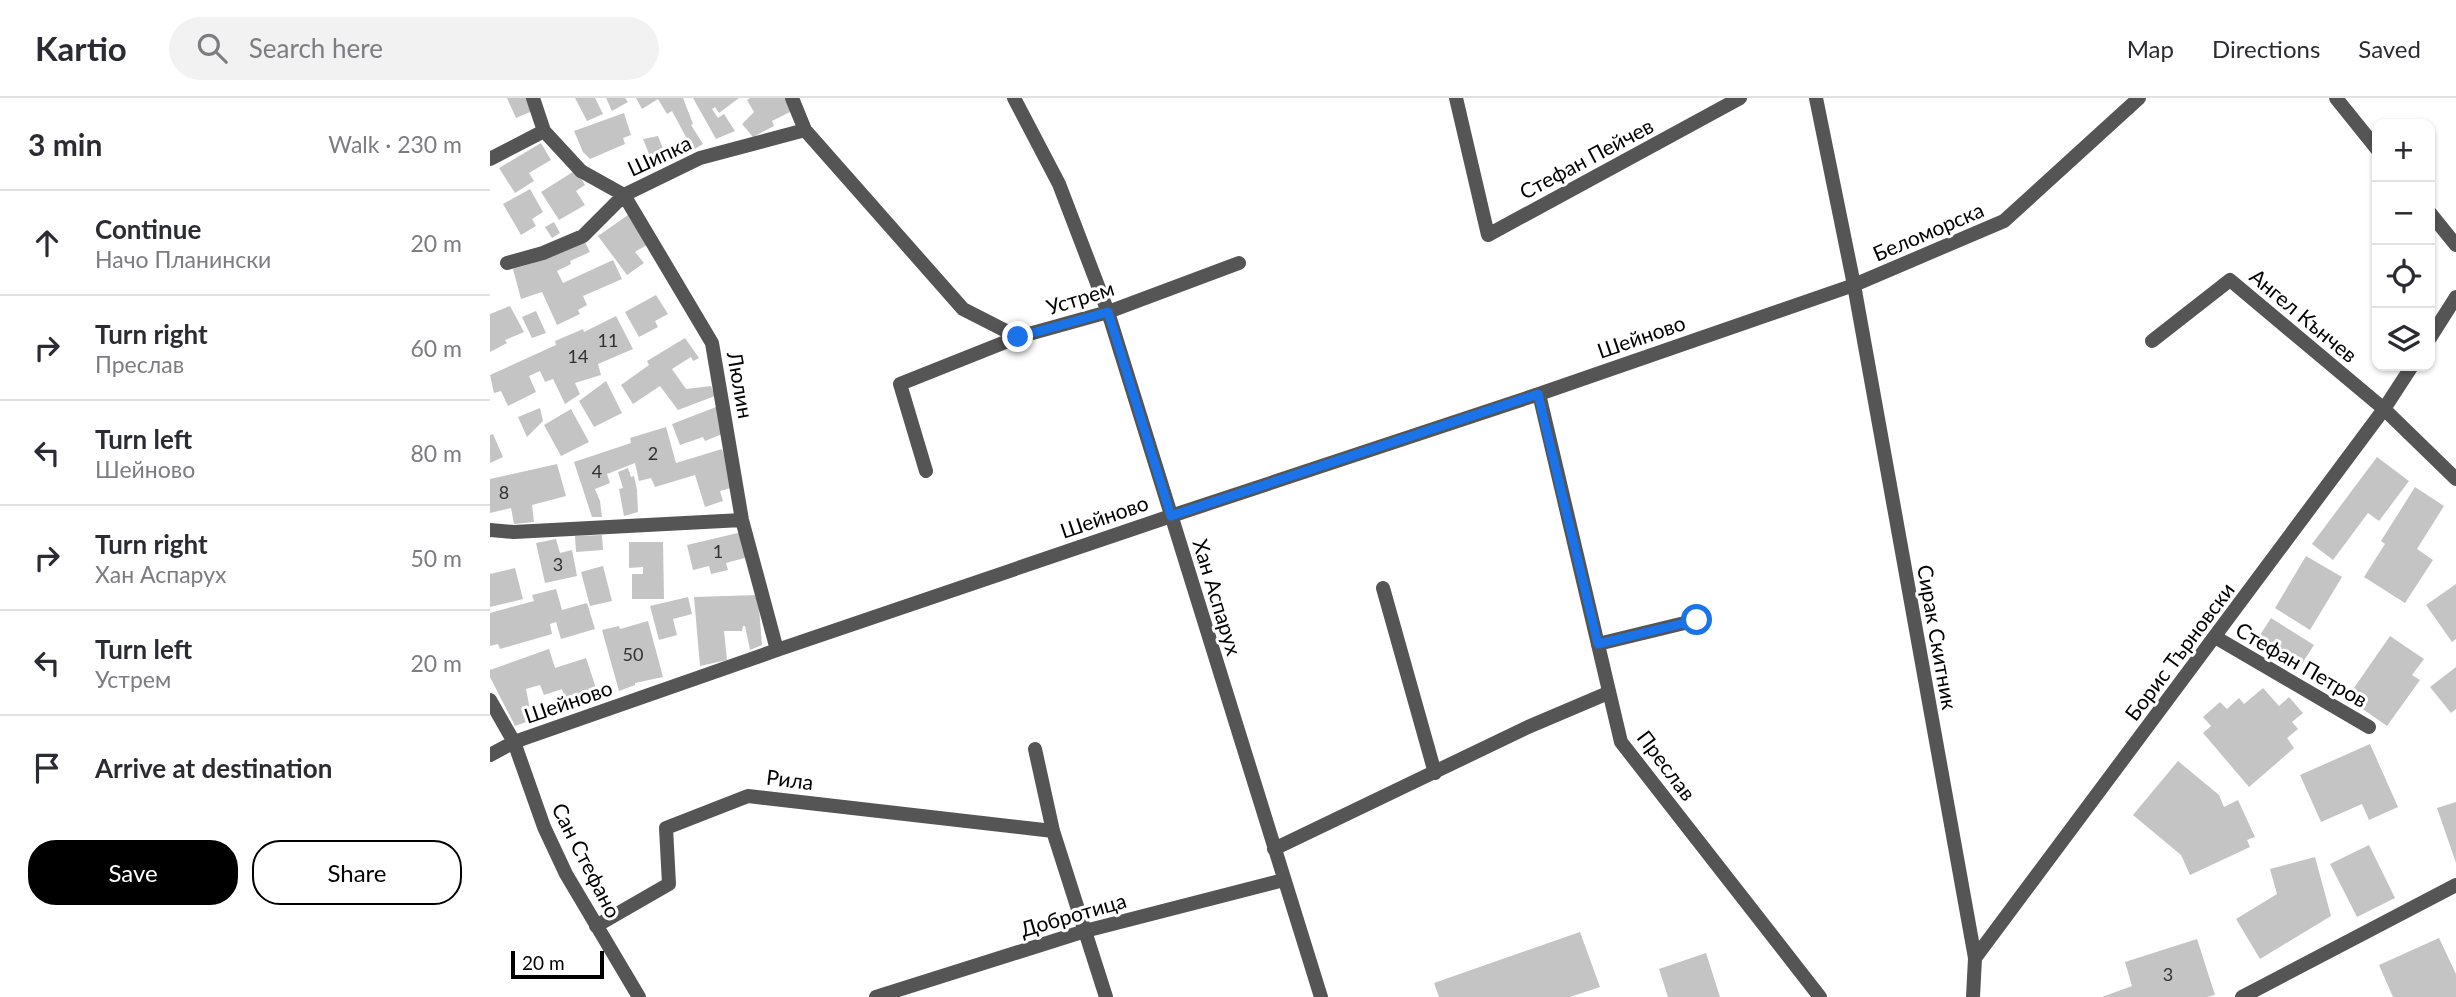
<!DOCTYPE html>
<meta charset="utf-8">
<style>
body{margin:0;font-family:Lato,sans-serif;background:#f2f2f3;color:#2b2b33}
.controls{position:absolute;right:21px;top:21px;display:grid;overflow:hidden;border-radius:14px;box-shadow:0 2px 5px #0004}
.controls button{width:63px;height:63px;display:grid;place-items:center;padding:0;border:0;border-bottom:2px solid #e1e1e2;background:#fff;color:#2b2b33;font:35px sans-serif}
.scale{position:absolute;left:21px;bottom:18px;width:93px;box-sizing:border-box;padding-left:7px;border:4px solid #000;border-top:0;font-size:19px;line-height:24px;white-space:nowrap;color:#000;-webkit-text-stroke:5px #fff;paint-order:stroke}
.stop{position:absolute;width:21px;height:21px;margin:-16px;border:5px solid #1a73e8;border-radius:50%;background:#fff}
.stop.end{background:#1a73e8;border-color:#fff;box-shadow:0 2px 7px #0008}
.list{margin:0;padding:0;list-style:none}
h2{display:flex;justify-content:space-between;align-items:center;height:91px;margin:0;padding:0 28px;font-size:30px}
h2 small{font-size:23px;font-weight:400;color:#7c7c81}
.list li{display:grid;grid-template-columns:46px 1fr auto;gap:21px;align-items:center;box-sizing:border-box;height:105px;padding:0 28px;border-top:2px solid #e1e1e2}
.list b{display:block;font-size:26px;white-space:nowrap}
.list p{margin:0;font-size:23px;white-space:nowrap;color:#7c7c81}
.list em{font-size:23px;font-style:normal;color:#7c7c81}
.actions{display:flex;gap:14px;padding:21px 28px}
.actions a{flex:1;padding:16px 0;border:2px solid #000;border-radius:28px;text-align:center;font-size:24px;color:#000}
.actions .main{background:#000;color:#fff}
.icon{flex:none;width:38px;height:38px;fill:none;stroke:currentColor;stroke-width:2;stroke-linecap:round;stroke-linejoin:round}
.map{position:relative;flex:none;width:1966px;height:899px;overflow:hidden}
header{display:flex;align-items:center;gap:42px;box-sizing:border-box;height:98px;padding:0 35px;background:#fff;border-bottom:2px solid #e1e1e2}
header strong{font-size:33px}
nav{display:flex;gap:38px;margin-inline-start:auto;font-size:24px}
.search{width:490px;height:63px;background:#f2f2f3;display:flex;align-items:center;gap:18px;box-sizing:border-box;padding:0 24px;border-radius:38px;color:#7c7c81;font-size:26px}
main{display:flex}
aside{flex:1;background:#fff}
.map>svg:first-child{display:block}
.building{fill:#c4c4c4}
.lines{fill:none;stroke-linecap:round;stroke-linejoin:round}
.lane{stroke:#555;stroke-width:14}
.street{stroke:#555;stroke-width:14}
.route{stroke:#1a73e8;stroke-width:9}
.labels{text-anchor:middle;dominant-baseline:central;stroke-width:6;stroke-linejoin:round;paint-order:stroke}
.number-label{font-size:18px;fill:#313131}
.street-label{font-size:21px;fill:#000;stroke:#fff}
</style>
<header>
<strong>Kartio</strong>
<div class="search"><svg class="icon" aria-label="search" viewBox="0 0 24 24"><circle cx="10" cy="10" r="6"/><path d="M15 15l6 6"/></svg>Search here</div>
<nav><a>Map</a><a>Directions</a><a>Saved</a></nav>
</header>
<main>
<aside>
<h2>3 min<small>Walk · 230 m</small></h2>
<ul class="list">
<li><svg class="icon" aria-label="ahead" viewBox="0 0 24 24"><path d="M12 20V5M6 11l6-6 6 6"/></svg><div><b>Continue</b><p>Начо Планински</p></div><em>20 m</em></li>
<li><svg class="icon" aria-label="right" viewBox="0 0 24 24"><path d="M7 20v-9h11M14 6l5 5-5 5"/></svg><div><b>Turn right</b><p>Преслав</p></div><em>60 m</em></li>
<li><svg class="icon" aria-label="left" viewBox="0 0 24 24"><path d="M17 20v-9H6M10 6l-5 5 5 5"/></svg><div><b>Turn left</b><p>Шейново</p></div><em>80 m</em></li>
<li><svg class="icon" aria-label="right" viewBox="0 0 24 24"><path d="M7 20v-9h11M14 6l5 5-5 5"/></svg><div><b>Turn right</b><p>Хан Аспарух</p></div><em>50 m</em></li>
<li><svg class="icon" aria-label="left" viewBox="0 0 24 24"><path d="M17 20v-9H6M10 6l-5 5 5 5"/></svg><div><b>Turn left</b><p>Устрем</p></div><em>20 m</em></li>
<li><svg class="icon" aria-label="arrive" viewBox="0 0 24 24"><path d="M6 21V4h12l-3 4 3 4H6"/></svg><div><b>Arrive at destination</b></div></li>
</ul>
<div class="actions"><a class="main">Save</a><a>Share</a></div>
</aside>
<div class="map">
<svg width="1966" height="899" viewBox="0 0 1966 899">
<rect width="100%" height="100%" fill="#fff"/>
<path class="building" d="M 17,0 L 39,0 L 45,12 L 26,20 Z
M 85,0 L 105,0 L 113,16 L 97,23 Z
M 116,0 L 135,0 L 138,4 L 122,13 Z
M 146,0 L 193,0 L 203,26 L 201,27 L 213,46 L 203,52 L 182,13 L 177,16 L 168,1 L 152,11 Z
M 203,0 L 249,0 L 229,15 L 225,9 L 222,11 L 228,20 L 234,16 L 245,33 L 226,41 Z
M 260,0 L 295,0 L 302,13 L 282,23 L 284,28 L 263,39 L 252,26 L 264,14 L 257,2 Z
M 134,15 L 141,37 L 133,40 L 135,46 L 100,61 L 93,54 L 84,33 Z
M 168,38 L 176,58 L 161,61 L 153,41 Z
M 51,45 L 61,62 L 39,75 L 44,83 L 25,95 L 9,70 Z
M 86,72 L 95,87 L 86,93 L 95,107 L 69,122 L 51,94 Z
M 40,91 L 53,114 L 42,121 L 46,128 L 31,137 L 13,106 Z
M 138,117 L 160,145 L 145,154 L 154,165 L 137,177 L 108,138 Z
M 64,124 L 70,135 L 62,140 L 55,129 Z
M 94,142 L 100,154 L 80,163 L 81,166 L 67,173 L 73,185 L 123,162 L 132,181 L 93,198 L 97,207 L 88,212 L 90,216 L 67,227 L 52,194 L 31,201 L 23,171 L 43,165 Z
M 166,197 L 178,216 L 165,223 L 168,229 L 149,239 L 135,214 Z
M 20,208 L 34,234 L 15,242 L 17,245 L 0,254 L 0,216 Z
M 46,213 L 56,235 L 42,240 L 32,219 Z
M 126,218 L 143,251 L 108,266 L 111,277 L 85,285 L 90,296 L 75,306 L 63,281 L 55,284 L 50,273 L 39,278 L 46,294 L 18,308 L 11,293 L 4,295 L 0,277 L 66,247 L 65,243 L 93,231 L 94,234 Z
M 195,240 L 209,260 L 203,263 L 201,259 L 182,271 L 196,291 L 221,288 L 225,298 L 188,312 L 170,288 L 143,306 L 131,287 L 159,267 L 157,263 Z
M 116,283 L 132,315 L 104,329 L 89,303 Z
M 226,309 L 237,334 L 215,343 L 213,339 L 190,347 L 182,326 Z
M 50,310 L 53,323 L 37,339 L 28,319 Z
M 81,311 L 99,344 L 71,358 L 54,327 Z
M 176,329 L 186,365 L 232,351 L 244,389 L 230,393 L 233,403 L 215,409 L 205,377 L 165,389 L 161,380 L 149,383 L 145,365 L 117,376 L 120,385 L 105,391 L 110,403 L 112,419 L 102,419 L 84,364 L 141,345 L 140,340 Z
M 3,336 L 13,359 L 0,365 L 0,337 Z
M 1887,359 L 1919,383 L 1889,423 L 1878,415 L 1843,462 L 1822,446 Z
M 67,366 L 76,398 L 42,407 L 44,424 L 24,426 L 21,410 L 0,415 L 0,381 Z
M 138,370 L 141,379 L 144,378 L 147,392 L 148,414 L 134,418 L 129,391 L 133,390 L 128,374 Z
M 1925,389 L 1954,408 L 1927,451 L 1943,462 L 1915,505 L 1874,479 L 1895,446 L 1891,443 Z
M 252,434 L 258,459 L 236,465 L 238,472 L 221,476 L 219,468 L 203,472 L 197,447 Z
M 112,437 L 113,452 L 86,454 L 85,438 Z
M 66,441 L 70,455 L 82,452 L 87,478 L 55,485 L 46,445 Z
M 139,444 L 173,444 L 174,501 L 142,501 L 142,476 L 153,476 L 153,469 L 139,470 Z
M 1816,458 L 1852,479 L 1820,532 L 1785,510 Z
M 113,468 L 122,503 L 100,508 L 91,474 Z
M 25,470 L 33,501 L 0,509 L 0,476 Z
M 1966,486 L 1966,541 L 1962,544 L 1936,507 Z
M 66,491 L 72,512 L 97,505 L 105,531 L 71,541 L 66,524 L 60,526 L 62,536 L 10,551 L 8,546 L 0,548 L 0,515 L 44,503 L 42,497 Z
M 268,497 L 272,547 L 260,552 L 255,528 L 253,528 L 252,533 L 234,533 L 237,562 L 210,568 L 204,499 Z
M 198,499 L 202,516 L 183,521 L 187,537 L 169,542 L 160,508 Z
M 1781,520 L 1824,547 L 1806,575 L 1763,548 Z
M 158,523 L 173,579 L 145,585 L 145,587 L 129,593 L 112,532 L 129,528 L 130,531 Z
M 1900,538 L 1934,561 L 1922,577 L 1930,582 L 1897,628 L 1857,600 Z
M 59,551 L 65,570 L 96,560 L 109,599 L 78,609 L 72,591 L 54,597 L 50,587 L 36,591 L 42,622 L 25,628 L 0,579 L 0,572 Z
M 1966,569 L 1966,611 L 1961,615 L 1940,589 Z
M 1773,590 L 1789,608 L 1799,599 L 1813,615 L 1802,624 L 1808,631 L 1797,640 L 1804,650 L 1759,689 L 1713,635 L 1721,628 L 1713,619 L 1730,604 L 1737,611 L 1749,600 L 1754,606 Z
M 1880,646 L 1908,709 L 1879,722 L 1872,706 L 1831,724 L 1810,677 Z
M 1688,663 L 1729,697 L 1734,709 L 1748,702 L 1765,739 L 1757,742 L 1760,749 L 1700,777 L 1691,757 L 1643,717 Z
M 1966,704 L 1966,765 L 1947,710 Z
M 1879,747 L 1905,800 L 1867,819 L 1840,766 Z
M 1825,759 L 1841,818 L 1770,861 L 1746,821 L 1787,796 L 1780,771 Z
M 1090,834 L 1110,889 L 1080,899 L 949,899 L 944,885 Z
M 1949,840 L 1966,876 L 1966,899 L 1903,899 L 1889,867 Z
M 1707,841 L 1725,897 L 1717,899 L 1612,899 L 1642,888 L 1635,864 Z
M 1216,855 L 1230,899 L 1178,899 L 1169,871 Z"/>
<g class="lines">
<path class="lane" d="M 43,0 L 54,33
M 0,61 L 54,33 L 91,73
M 1725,539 L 1879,629
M 1108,546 L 1207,522"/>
<path class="street" d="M 302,0 L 315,32 L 473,211 L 528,239
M 524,0 L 569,86 L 618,214 L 831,899
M 966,0 L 998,137 L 1250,0
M 1326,0 L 1364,187 L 1485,860 L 1483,899
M 1846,0 L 1887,51
M 91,73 L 134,97 L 222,245 L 252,422 L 287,552
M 1940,115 L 1966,147
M 17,165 L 53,155 L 93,138 L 134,97 L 210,60 L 315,32
M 1940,240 L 1966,199
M 1662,243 L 1740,182 L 1894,311 L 1966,381
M 1049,296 L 1131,644 L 1330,899
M 436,373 L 410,286 L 528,239 L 618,214 L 749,165
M 0,432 L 24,434 L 252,422
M 893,490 L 945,675
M 0,602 L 24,644 L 54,729 L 76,776 L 149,899
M 545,651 L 563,733 L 616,899
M 0,657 L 24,644 L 287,552 L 681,418 L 1049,296 L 1364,187 L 1514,123 L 1649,0
M 784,751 L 1038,629 L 1118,595
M 106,828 L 179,786 L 176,730 L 258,698 L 563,733
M 1485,860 L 1894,311 L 1922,268
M 386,899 L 595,833 L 794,782
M 1752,899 L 1966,787"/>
</g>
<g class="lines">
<path class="route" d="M 528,239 L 618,214 L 681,418 L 1048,296 L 1108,546 L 1207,522"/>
</g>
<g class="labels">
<g class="number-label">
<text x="118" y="242">11</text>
<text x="88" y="258">14</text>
<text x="163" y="355">2</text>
<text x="107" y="373">4</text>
<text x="14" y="394">8</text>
<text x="228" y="453">1</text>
<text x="68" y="466">3</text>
<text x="143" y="556">50</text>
<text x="1678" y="876">3</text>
</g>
<g class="street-label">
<text transform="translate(169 57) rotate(-25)">Шипка</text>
<text transform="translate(1096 60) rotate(-28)">Стефан Пейчев</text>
<text transform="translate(1438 133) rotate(-23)">Беломорска</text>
<text transform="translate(590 199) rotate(-17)">Устрем</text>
<text transform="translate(1814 217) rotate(40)">Ангел Кънчев</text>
<text transform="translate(1151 238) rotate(-19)">Шейново</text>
<text transform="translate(251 287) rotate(80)">Люлин</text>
<text transform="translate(614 418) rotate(-19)">Шейново</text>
<text transform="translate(728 499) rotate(73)">Хан Аспарух</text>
<text transform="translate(1448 539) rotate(80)">Сирак Скитник</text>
<text transform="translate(1689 553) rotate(-53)">Борис Търновски</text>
<text transform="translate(1812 566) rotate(30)">Стефан Петров</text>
<text transform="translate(78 603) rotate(-19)">Шейново</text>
<text transform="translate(1177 667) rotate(53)">Преслав</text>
<text transform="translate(300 681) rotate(7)">Рила</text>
<text transform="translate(97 762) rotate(63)">Сан Стефано</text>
<text transform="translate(583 816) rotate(-16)">Добротица</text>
</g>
</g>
</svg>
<div class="controls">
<button>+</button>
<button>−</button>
<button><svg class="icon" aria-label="locate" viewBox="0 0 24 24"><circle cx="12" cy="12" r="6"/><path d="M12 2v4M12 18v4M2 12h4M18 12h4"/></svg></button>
<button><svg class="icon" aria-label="layers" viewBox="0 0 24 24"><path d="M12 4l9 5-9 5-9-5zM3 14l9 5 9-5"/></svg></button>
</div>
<div class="scale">20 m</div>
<div class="stop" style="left:1207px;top:522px"></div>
<div class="stop end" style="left:528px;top:239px"></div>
</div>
</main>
